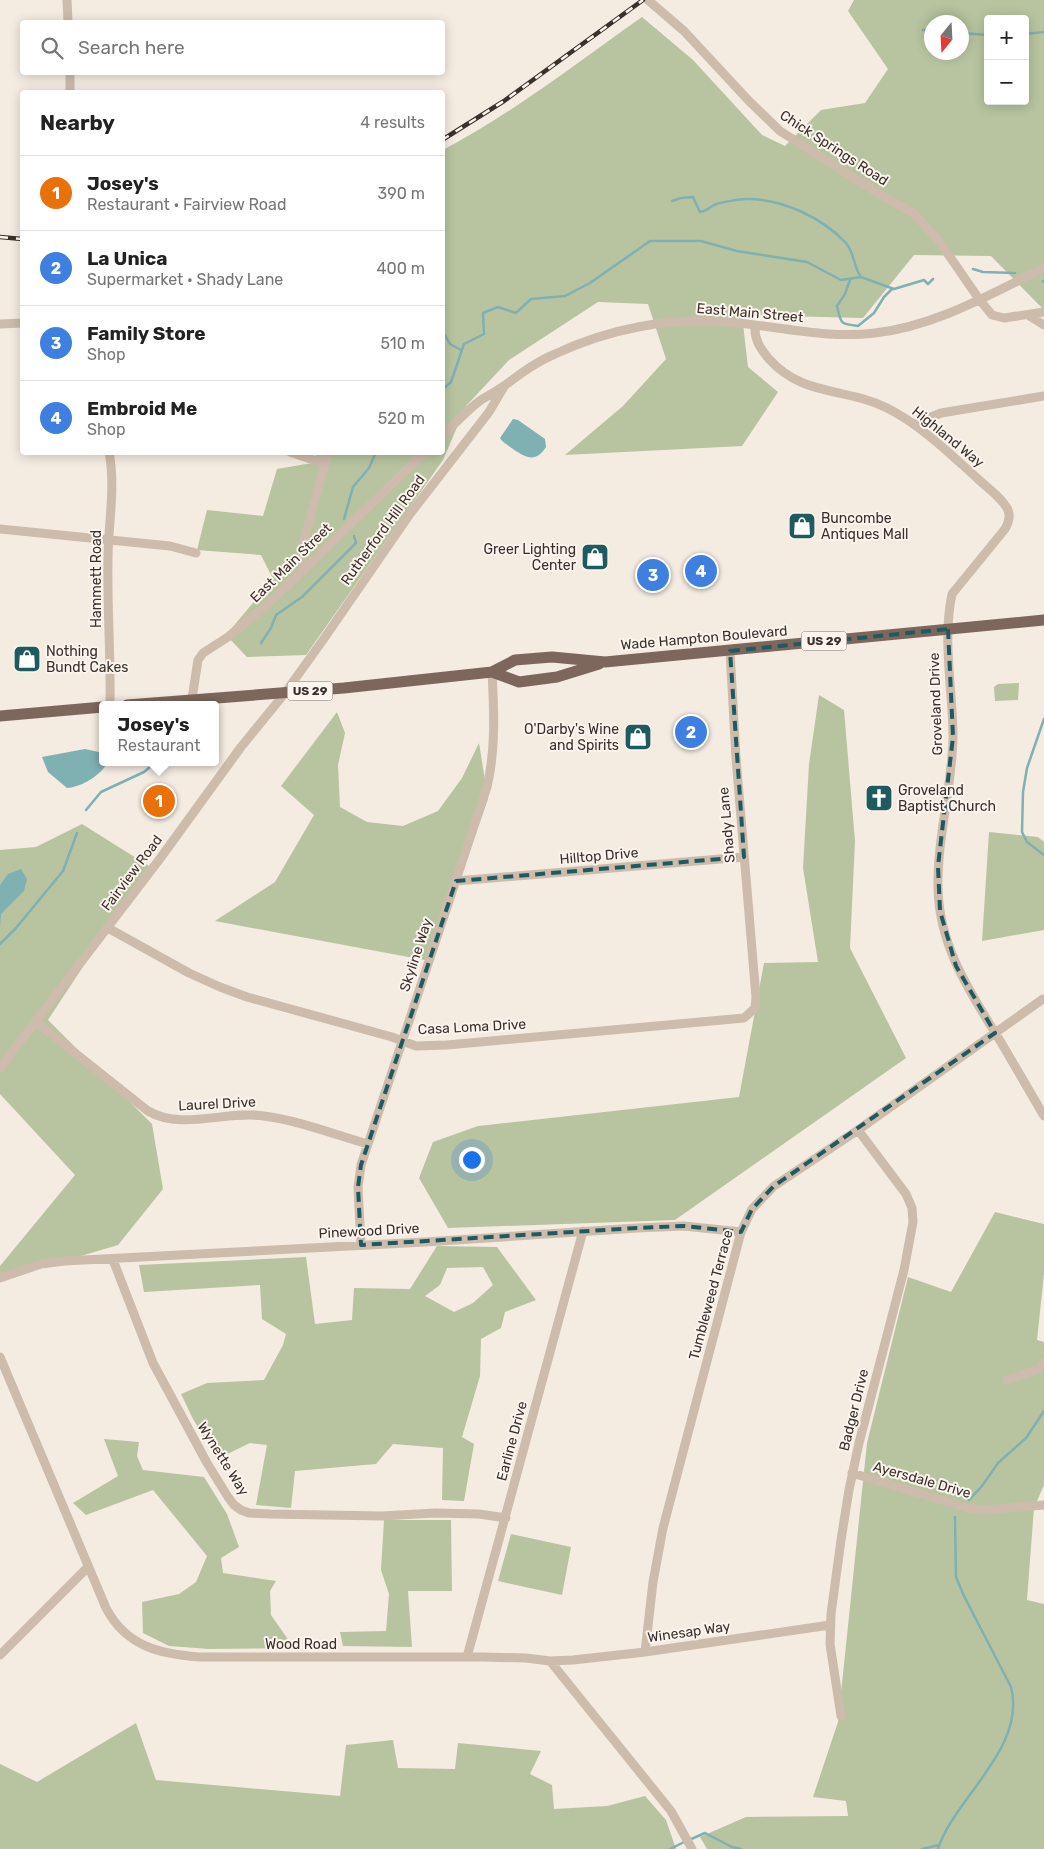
<!DOCTYPE html>
<meta charset="utf-8">
<style>
body{margin:0;font-family:Rubik,sans-serif;background:#f2f2f2;color:#222}
.controls{position:absolute;right:15px;top:15px;display:grid;overflow:hidden;border-radius:5px;box-shadow:0 2px 12px #0003}
.controls button{width:45px;height:45px;display:grid;place-items:center;padding:0;border:0;border-bottom:1px solid #e0e0e0;background:#fff;color:#222;font:25px sans-serif}
.compass{position:absolute;left:924px;top:15px;width:45px;height:45px;border-radius:50%;background:#fff;box-shadow:0 2px 12px #0003;rotate:198deg}
.you{position:absolute;left:471px;top:1159px;width:18px;height:18px;margin:-12px;border:4px solid #fff;border-radius:50%;background:#1a73e8;box-shadow:0 0 0 8px #1a73e833}
.badge{display:grid;place-items:center;width:32px;height:32px;border-radius:50%;background:#1f5a5e;color:#fff;font-size:16px;font-weight:700}
.pin{position:absolute;translate:-50% -50%;border:2px solid #fff;box-shadow:0 1px 5px #0006}
.popup{position:absolute;left:99px;top:701px;width:120px;height:65px;box-sizing:border-box;display:grid;place-content:center;border-radius:5px;background:#fff;filter:drop-shadow(0 1px 4px #0005);font-size:16px;white-space:nowrap;color:#767676}
.popup b{font-size:19px;color:#222}
.popup::after{content:'';position:absolute;left:50%;top:100%;margin-left:-10px;border:10px solid transparent;border-top-color:#fff}
.list{margin:0;padding:0;list-style:none}
h2{display:flex;justify-content:space-between;align-items:center;height:65px;margin:0;padding:0 20px;font-size:21px}
h2 small{font-size:16px;font-weight:400;color:#767676}
.list li{display:grid;grid-template-columns:32px 1fr auto;gap:15px;align-items:center;box-sizing:border-box;height:75px;padding:0 20px;border-top:1px solid #e0e0e0}
.list b{display:block;font-size:19px;white-space:nowrap}
.list p{margin:0;font-size:16px;white-space:nowrap;color:#767676}
.list em{font-size:16px;font-style:normal;color:#767676}
.icon{flex:none;width:28px;height:28px;fill:none;stroke:currentColor;stroke-width:2;stroke-linecap:round;stroke-linejoin:round}
.map{position:relative;flex:none;width:1044px;height:1849px;overflow:hidden}
.search{position:absolute;background:#fff;box-shadow:0 2px 12px #0003;left:20px;top:20px;width:425px;height:55px;display:flex;align-items:center;gap:12px;box-sizing:border-box;padding:0 18px;border-radius:5px;color:#767676;font-size:19px}
.panel{position:absolute;background:#fff;box-shadow:0 2px 12px #0003;left:20px;top:90px;width:425px;height:365px;border-radius:5px}
.map>svg:first-child{display:block}
.green{fill:#b8c4a0;fill-rule:evenodd}
.water{fill:#7fb0b2}
.lines{fill:none;stroke-linecap:round;stroke-linejoin:round}
.stream{stroke:#7fb0b2;stroke-width:2.5}
.minor{stroke:#cdbbac;stroke-width:9}
.major{stroke:#7d675c;stroke-width:11}
.rail-casing{stroke:#3b302b;stroke-width:4.5}
.rail{stroke:#fbf5ee;stroke-width:2.5;stroke-dasharray:8;stroke-linecap:butt}
.marked{fill:none;stroke:#1f5a5e;stroke-width:4;stroke-dasharray:10 6;stroke-linejoin:round}
.labels{text-anchor:middle;dominant-baseline:central;stroke-width:4;stroke-linejoin:round;paint-order:stroke}
.shield{fill:#fbf5ee;stroke:#756b66;stroke-width:1}
.shield-label{font-size:12px;font-weight:bold;fill:#3b302b}
.street-label{font-size:14px;fill:#3b302b;stroke:#fbf5ee}
.poi-label{font-size:14px;fill:#3b302b;stroke:#fbf5ee;text-anchor:start}
</style>
<div class="map">
<svg width="1044" height="1849" viewBox="0 0 1044 1849">
<rect width="100%" height="100%" fill="#f4ebe1"/>
<path class="green" d="M 854,0 L 1044,0 L 1044,310 L 991,256 L 914,255 L 863,318 L 742,315 L 748,367 L 778,392 L 742,446 L 565,455 L 623,406 L 666,359 L 648,304 L 598,302 L 509,360 L 466,406 L 443,460 L 306,655 L 247,657 L 226,635 L 273,579 L 261,555 L 197,550 L 207,510 L 263,516 L 277,469 L 312,463 L 317,453 L 442,452 L 443,150 C 513,113 577,63 642,17 L 693,60 L 762,135 L 785,146 L 821,110 L 865,103 L 888,69 L 848,11 ZM 988,19 L 1025,19 L 1025,101 L 988,101 ZM 932,22 L 962,22 L 962,52 L 932,52 Z
M 1019,683 L 1018,700 L 995,701 L 994,687 L 998,684 Z
M 819,695 L 844,710 L 855,841 L 850,948 L 906,1058 L 675,1220 L 448,1228 L 419,1178 L 433,1142 L 478,1126 L 739,1097 L 764,963 L 818,962 L 803,868 L 809,764 Z
M 337,712 L 345,733 L 338,765 L 340,807 L 367,822 L 403,826 L 438,811 L 462,778 L 479,743 L 488,799 L 430,961 L 215,921 L 275,882 L 314,815 L 281,786 Z
M 82,824 L 149,866 L 48,1020 L 152,1124 L 163,1189 L 118,1245 L 0,1280 L 0,1266 L 75,1175 L 0,1094 L 0,850 L 36,847 Z
M 989,832 L 1038,837 L 1044,842 L 1044,930 L 982,941 Z
M 995,1212 L 1044,1224 L 1044,1274 L 1037,1340 L 1044,1342 L 1044,1485 L 1034,1508 L 1027,1600 L 1044,1604 L 1044,1849 L 707,1849 L 700,1837 L 746,1817 L 848,1816 L 846,1801 L 813,1797 L 838,1722 L 867,1443 L 908,1277 L 951,1292 Z
M 437,1246 L 497,1247 L 536,1300 L 505,1312 L 501,1328 L 481,1339 L 480,1376 L 462,1437 L 474,1444 L 464,1501 L 442,1500 L 443,1448 L 393,1444 L 376,1464 L 295,1471 L 291,1508 L 256,1505 L 267,1445 L 250,1443 L 217,1459 L 193,1419 L 181,1394 L 207,1383 L 264,1380 L 283,1345 L 286,1334 L 262,1319 L 260,1285 L 144,1292 L 139,1265 L 306,1257 L 315,1324 L 352,1320 L 354,1288 L 410,1289 ZM 483,1267 L 493,1285 L 473,1303 L 454,1312 L 425,1296 L 440,1285 L 447,1268 Z
M 104,1439 L 139,1442 L 137,1456 L 143,1470 L 204,1477 L 227,1514 L 239,1547 L 221,1558 L 223,1573 L 276,1581 L 270,1591 L 271,1615 L 294,1648 L 209,1649 L 169,1646 L 143,1633 L 142,1602 L 179,1594 L 196,1582 L 207,1556 L 153,1490 L 86,1515 L 73,1503 L 118,1476 Z
M 384,1520 L 451,1520 L 452,1591 L 408,1591 L 412,1647 L 343,1646 L 340,1632 L 386,1631 L 389,1594 L 381,1570 Z
M 511,1534 L 571,1547 L 562,1595 L 498,1581 Z
M 136,1723 L 156,1780 L 340,1796 L 346,1745 L 393,1740 L 398,1768 L 455,1769 L 458,1743 L 541,1751 L 530,1774 L 552,1785 L 554,1809 L 607,1806 L 645,1796 L 666,1820 L 676,1849 L 0,1849 L 0,1764 L 37,1782 Z"/>
<path class="water" d="M 513,419 L 518,420 L 545,439 L 546,447 C 536,463 526,458 513,449 C 508,445 503,443 500,438 Z
M 85,749 L 103,753 L 103,762 L 108,762 C 101,775 82,787 67,788 L 48,772 L 42,757 Z
M 21,869 L 27,879 L 24,891 L 1,914 L 0,928 L 0,885 L 8,874 Z"/>
<g class="lines">
<path class="stream" d="M 923,30 L 932,31
M 962,33 L 988,35
M 1025,34 L 1044,32
M 672,201 L 681,198 L 693,197 L 700,212 C 707,211 708,208 714,205 C 721,202 740,199 748,199 C 783,199 822,218 845,242 C 855,252 853,267 861,277
M 973,269 L 983,272 L 1015,273
M 850,280 L 845,294 L 837,306 C 841,324 840,324 858,326 L 874,313 L 884,297 L 892,289
M 1043,281 L 1044,282
M 442,330 L 450,344 L 461,350
M 442,390 L 451,382 L 464,344 L 484,334 L 483,313 L 498,307 L 516,313 L 531,299 L 565,296 L 590,283 L 650,241 L 701,241 L 737,251 L 807,262 L 841,280 L 861,277 L 894,289 L 924,280 L 928,284 L 933,279
M 344,519 L 353,487 L 369,468 L 376,452
M 261,643 L 271,628 L 276,615 L 302,597 L 356,543 L 354,536
M 1044,719 L 1027,768 L 1023,792 L 1022,832 L 1027,842 L 1044,855
M 86,810 L 101,792 L 144,772 L 156,762
M 0,944 L 16,928 L 63,871 L 77,833
M 969,1500 L 982,1486 L 998,1463 L 1026,1438 L 1044,1411
M 689,1840 L 705,1833 L 732,1847 L 741,1849
M 670,1849 L 684,1842
M 922,1849 L 939,1845
M 938,1849 C 954,1798 1027,1748 1011,1687 L 964,1596 L 956,1577 L 955,1517"/>
<path class="minor" d="M 67,0 L 68,22
M 648,0 L 684,31 L 749,101 L 780,131 L 881,195 L 913,213 L 939,241 L 979,299 L 992,315 L 1004,318 L 1044,312
M 70,72 L 70,92
M 1028,315 L 1044,325
M 0,324 L 22,323
M 755,325 C 754,340 760,348 769,359 C 803,397 845,387 887,408 C 921,425 949,453 977,478 C 986,487 1000,496 1007,508 C 1011,515 1009,522 1005,529 L 952,594 C 942,641 953,690 953,738 C 952,788 937,838 938,888 C 939,948 972,995 1002,1044 C 1016,1068 1030,1092 1044,1116
M 914,424 L 941,413 L 1044,396
M 442,436 C 455,424 467,410 481,400 C 489,395 497,391 504,386 C 520,374 536,362 555,354 C 608,329 669,317 728,322 C 777,326 826,339 875,333 C 936,326 990,294 1044,268
M 109,452 C 116,488 108,524 108,559 C 107,608 111,656 110,705
M 290,452 L 325,464
M 0,529 L 170,546 L 196,553
M 305,569 L 301,560 L 304,540 L 328,452
M 192,699 L 198,660 L 203,653 L 228,637 L 266,606 L 425,452
M 456,881 L 744,857
M 108,928 L 189,973 L 220,987 L 247,997 L 392,1037 L 416,1046 L 447,1045 L 744,1018 L 755,1008 L 756,997 L 736,758 L 730,651
M 36,1022 L 148,1111 C 182,1131 227,1110 264,1116 C 297,1120 336,1135 368,1144
M 0,1068 L 159,860 L 241,747 L 285,693 L 323,640 L 410,514 L 489,412 L 505,385
M 361,1245 L 358,1187 L 361,1165 L 487,787 C 496,749 494,710 492,672
M 113,1260 L 153,1363 L 207,1463 L 228,1497 L 234,1505 L 241,1510 L 249,1513 L 270,1514 L 382,1516 L 435,1513 L 479,1514 L 506,1518
M 0,1278 L 41,1264 L 64,1261 L 425,1242 L 637,1228 L 684,1226 L 741,1232
M 0,1357 L 106,1608 C 126,1646 159,1654 199,1657 L 483,1657 L 526,1658 L 550,1661 L 573,1660 L 645,1652 L 830,1625
M 1007,1380 L 1039,1369 L 1044,1363
M 852,1473 L 968,1508 L 984,1510 L 1044,1505
M 645,1652 L 653,1582 L 663,1528 L 741,1232 L 752,1209 L 774,1186 L 858,1130 L 1043,999
M 0,1655 L 88,1567
M 467,1657 L 583,1231
M 550,1661 L 671,1811 L 692,1849
M 841,1716 L 830,1644 L 831,1614 L 841,1540 L 849,1490 L 859,1443 L 904,1270 L 913,1222 L 912,1208 L 906,1194 L 858,1130"/>
<path class="major" d="M 492,672 L 519,682 L 557,677 L 599,664
M 127,705 L 344,688 L 492,672 L 515,660 L 552,657 L 605,662 L 1044,620
M 0,716 L 103,707"/>
<defs>
<path id="rail" d="M 442,140 L 504,101 L 643,0
M 0,237 L 22,239"/>
</defs>
<use href="#rail" class="rail-casing"/>
<use href="#rail" class="rail"/>
</g>
<path class="marked" d="M 948,629 L 953,737 L 938,866 L 940,911 L 956,966 L 995,1033 L 774,1186 L 752,1209 L 741,1232 L 684,1226 L 637,1228 L 361,1245 L 358,1187 L 361,1165 L 456,881 L 744,857 L 730,651 Z"/>
<defs>
<symbol id="shop-square" viewBox="-11 -11 22 22"><rect x="-9" y="-9" width="18" height="18" rx="4" fill="#1f5a5e" stroke="#fbf5ee"/><path d="M-5-2.5h2.3a2.7 3.5 0 0 1 5.4 0H5L5.5 6h-11ZM-1.5-2.5h3a1.5 2.3 0 0 0-3 0Z" fill="#fff"/></symbol>
<symbol id="church-square" viewBox="-11 -11 22 22"><rect x="-9" y="-9" width="18" height="18" rx="4" fill="#1f5a5e" stroke="#fbf5ee"/><path d="M-1.2-6h2.4v3.5h3.3v2.4h-3.3V6h-2.4V-.1h-3.3v-2.4h3.3Z" fill="#fff"/></symbol>
</defs>
<g fill-rule="evenodd">
<use href="#shop-square" x="786" y="510" width="32" height="32"/>
<use href="#shop-square" x="579" y="541" width="32" height="32"/>
<use href="#shop-square" x="11" y="643" width="32" height="32"/>
<use href="#shop-square" x="622" y="721" width="32" height="32"/>
<use href="#church-square" x="863" y="782" width="32" height="32"/>
</g>
<g class="labels">
<g class="shield">
<rect x="801.5" y="631.5" width="45" height="19" rx="4"/>
<rect x="287.5" y="681.5" width="45" height="19" rx="4"/>
</g>
<g class="shield-label">
<text x="824" y="641">US 29</text>
<text x="310" y="691">US 29</text>
</g>
<g class="street-label">
<text transform="translate(834 148) rotate(33)">Chick Springs Road</text>
<text transform="translate(750 313) rotate(5)">East Main Street</text>
<text transform="translate(948 437) rotate(39)">Highland Way</text>
<text transform="translate(383 530) rotate(-54)">Rutherford Hill Road</text>
<text transform="translate(291 563) rotate(-44)">East Main Street</text>
<text transform="translate(96 579) rotate(-90)">Hammett Road</text>
<text transform="translate(704 638) rotate(-5)">Wade Hampton Boulevard</text>
<text transform="translate(936 704) rotate(-92)">Groveland Drive</text>
<text transform="translate(727 825) rotate(-95)">Shady Lane</text>
<text transform="translate(599 856) rotate(-5)">Hilltop Drive</text>
<text transform="translate(132 873) rotate(-53)">Fairview Road</text>
<text transform="translate(416 955) rotate(-72)">Skyline Way</text>
<text transform="translate(472 1027) rotate(-3)">Casa Loma Drive</text>
<text transform="translate(217 1104) rotate(-3)">Laurel Drive</text>
<text transform="translate(369 1231) rotate(-3)">Pinewood Drive</text>
<text transform="translate(711 1295) rotate(-75)">Tumbleweed Terrace</text>
<text transform="translate(854 1410) rotate(-76)">Badger Drive</text>
<text transform="translate(512 1441) rotate(-75)">Earline Drive</text>
<text transform="translate(223 1459) rotate(58)">Wynette Way</text>
<text transform="translate(922 1480) rotate(16)">Ayersdale Drive</text>
<text transform="translate(689 1632) rotate(-8)">Winesap Way</text>
<text x="301" y="1644">Wood Road</text>
</g>
<g class="poi-label">
<text x="821" y="518">Buncombe<tspan x="821" dy="16">Antiques Mall</tspan></text>
<text x="576" y="549" text-anchor="end">Greer Lighting<tspan x="576" dy="16">Center</tspan></text>
<text x="46" y="651">Nothing<tspan x="46" dy="16">Bundt Cakes</tspan></text>
<text x="619" y="729" text-anchor="end">O'Darby's Wine<tspan x="619" dy="16">and Spirits</tspan></text>
<text x="898" y="790">Groveland<tspan x="898" dy="16">Baptist Church</tspan></text>
</g>
</g>
</svg>
<div class="controls">
<button>+</button>
<button>−</button>
</div>
<svg class="compass" viewBox="-18 -18 36 36"><path d="M0-13l5 13h-10z" fill="#e53935"/><path d="M0 13l5-13h-10z" fill="#767676"/></svg>
<div class="you"></div>
<div class="pin badge" style="left:159px;top:801px;background:#e8710a">1</div>
<div class="popup"><b>Josey's</b>Restaurant</div>
<div class="pin badge" style="left:691px;top:732px;background:#3f7fe0">2</div>
<div class="pin badge" style="left:653px;top:575px;background:#3f7fe0">3</div>
<div class="pin badge" style="left:701px;top:571px;background:#3f7fe0">4</div>
<div class="search"><svg class="icon" aria-label="search" viewBox="0 0 24 24"><circle cx="10" cy="10" r="6"/><path d="M15 15l6 6"/></svg>Search here</div>
<section class="panel">
<h2>Nearby<small>4 results</small></h2>
<ul class="list">
<li><span class="badge" style="background:#e8710a">1</span><div><b>Josey's</b><p>Restaurant · Fairview Road</p></div><em>390 m</em></li>
<li><span class="badge" style="background:#3f7fe0">2</span><div><b>La Unica</b><p>Supermarket · Shady Lane</p></div><em>400 m</em></li>
<li><span class="badge" style="background:#3f7fe0">3</span><div><b>Family Store</b><p>Shop</p></div><em>510 m</em></li>
<li><span class="badge" style="background:#3f7fe0">4</span><div><b>Embroid Me</b><p>Shop</p></div><em>520 m</em></li>
</ul>
</section>
</div>
